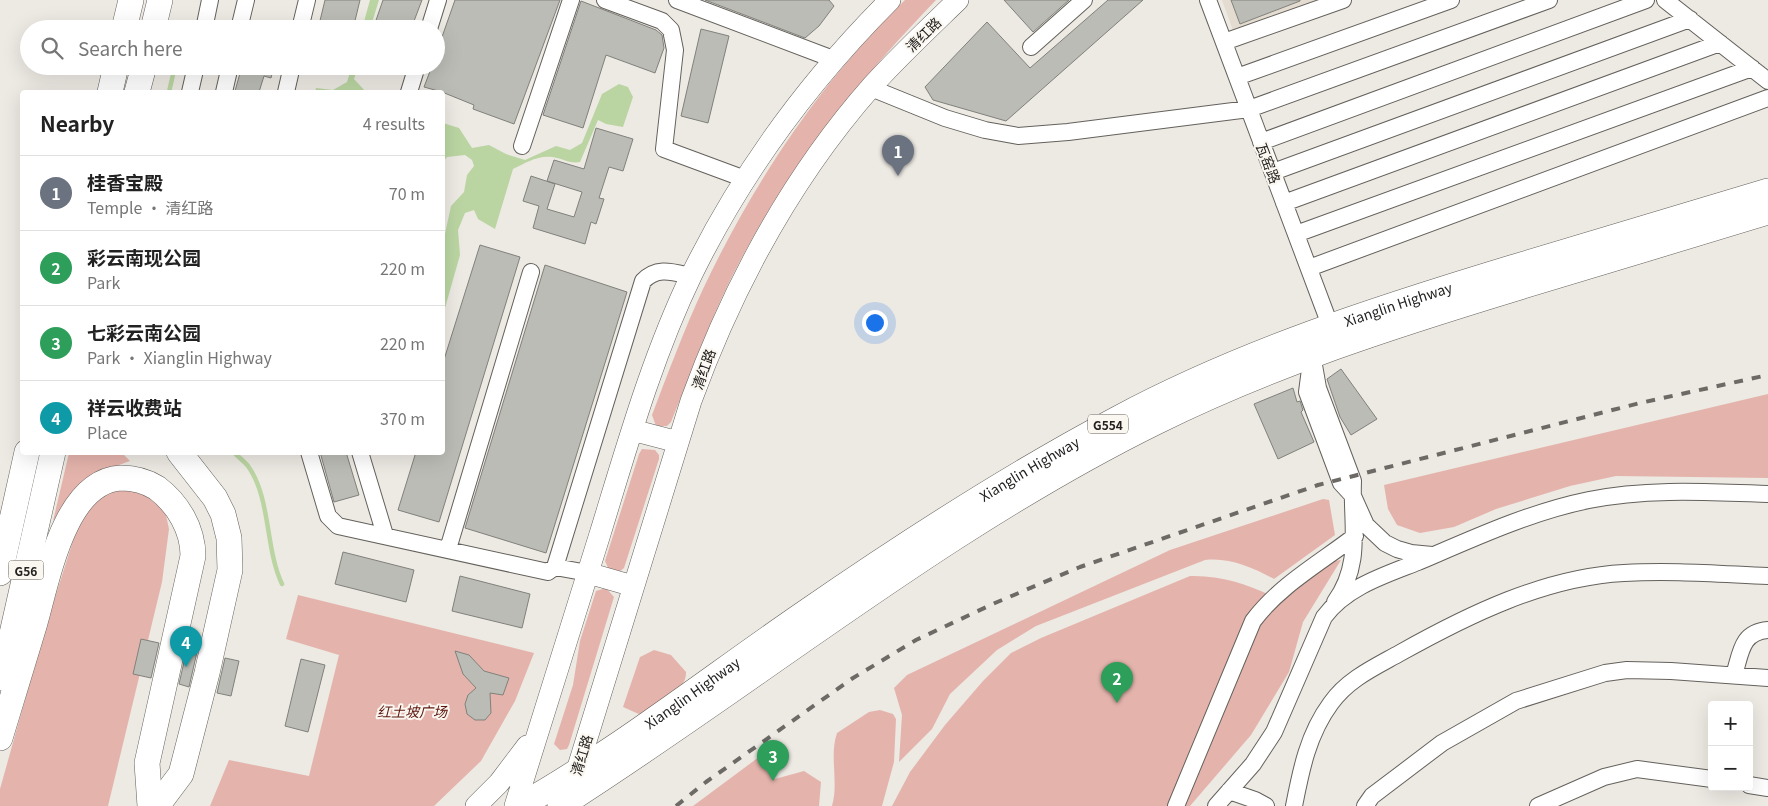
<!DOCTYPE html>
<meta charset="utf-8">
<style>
body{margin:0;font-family:Georgia,"Noto Sans SC",serif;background:#f6f6f6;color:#222}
.controls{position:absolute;right:15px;bottom:15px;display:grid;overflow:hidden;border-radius:5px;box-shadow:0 5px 20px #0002}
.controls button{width:45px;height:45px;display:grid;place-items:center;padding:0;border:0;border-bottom:1px solid #e0e0e0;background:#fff;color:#222;font:25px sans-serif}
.you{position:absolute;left:874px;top:322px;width:18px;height:18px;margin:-12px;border:4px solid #fff;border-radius:50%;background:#1a73e8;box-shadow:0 0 0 8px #1a73e833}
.badge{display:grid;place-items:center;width:32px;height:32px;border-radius:50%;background:#0b8043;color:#fff;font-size:16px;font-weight:700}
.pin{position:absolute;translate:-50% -41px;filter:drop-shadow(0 1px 2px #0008)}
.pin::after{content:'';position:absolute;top:26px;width:18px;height:15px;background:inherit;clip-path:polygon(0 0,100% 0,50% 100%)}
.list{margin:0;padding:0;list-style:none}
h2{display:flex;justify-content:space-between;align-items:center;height:65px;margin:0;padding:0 20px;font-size:21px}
h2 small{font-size:16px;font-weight:400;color:#767676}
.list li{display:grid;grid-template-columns:32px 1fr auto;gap:15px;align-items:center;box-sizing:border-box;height:75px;padding:0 20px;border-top:1px solid #e0e0e0}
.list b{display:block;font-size:19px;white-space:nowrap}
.list p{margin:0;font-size:16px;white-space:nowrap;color:#767676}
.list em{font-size:16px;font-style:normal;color:#767676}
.icon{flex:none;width:28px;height:28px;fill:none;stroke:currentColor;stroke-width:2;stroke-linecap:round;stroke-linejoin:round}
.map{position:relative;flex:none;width:1768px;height:806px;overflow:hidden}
.search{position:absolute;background:#fff;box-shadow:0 5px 20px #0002;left:20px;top:20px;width:425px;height:55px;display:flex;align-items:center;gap:12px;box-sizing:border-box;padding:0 18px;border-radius:28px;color:#767676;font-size:19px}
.panel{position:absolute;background:#fff;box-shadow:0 5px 20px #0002;left:20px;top:90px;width:425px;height:365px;border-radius:5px}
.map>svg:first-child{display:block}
.built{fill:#e4dcd0}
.green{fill:#e4b4ac}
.water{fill:#bad5a2}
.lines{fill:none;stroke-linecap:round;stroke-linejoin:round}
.stream{stroke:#bad5a2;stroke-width:4.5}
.building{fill:#bcbcb6;stroke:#81817b}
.minor-casing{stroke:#64615c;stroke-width:18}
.major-casing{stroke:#64615c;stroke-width:22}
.highway-casing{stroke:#64615c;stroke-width:26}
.minor{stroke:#fff;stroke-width:16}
.major{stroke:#fff;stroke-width:21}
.highway{stroke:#fff;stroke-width:25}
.rail{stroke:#6d6a66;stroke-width:4;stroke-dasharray:9 9;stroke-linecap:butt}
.labels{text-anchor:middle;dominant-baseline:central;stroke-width:4;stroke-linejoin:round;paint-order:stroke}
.shield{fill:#faf6f0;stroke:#64625e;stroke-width:1}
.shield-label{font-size:12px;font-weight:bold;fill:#242220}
.street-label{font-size:14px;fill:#242220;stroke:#faf6f0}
.park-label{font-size:14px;font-style:italic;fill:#5c150d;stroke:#faf6f0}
</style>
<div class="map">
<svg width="1768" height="806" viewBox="0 0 1768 806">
<rect width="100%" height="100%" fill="#ede9e3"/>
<path class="built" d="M 1222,0 L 1328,0 L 1234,33 Z"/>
<path class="green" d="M 905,0 L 936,0 C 861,78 792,162 741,259 C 713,311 693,368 671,422 L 667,426 L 656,426 L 652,415 C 668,373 684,330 703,289 C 753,183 821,81 905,0 Z
M 1768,394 L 1768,478 L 1616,476 L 1570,486 L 1496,509 L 1454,527 L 1420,533 L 1397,525 L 1388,509 L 1384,485 Z
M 642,449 L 655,450 L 659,455 L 659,459 L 624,568 L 619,572 L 609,570 L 605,561 L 639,454 Z
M 69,453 L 122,453 L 130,461 C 91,475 77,488 53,521 Z
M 142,485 L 166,515 L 169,529 L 162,582 L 108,806 L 0,806 L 0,789 L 44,632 L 79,522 L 108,489 Z
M 1323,499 L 1329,500 L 1335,535 L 1274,579 C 1254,568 1229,557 1205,560 L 1036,626 L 997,650 L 950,694 L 932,729 L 899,762 L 902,715 L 894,688 L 907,675 L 1170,550 Z
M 1341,560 L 1303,622 L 1289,672 L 1251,735 L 1190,806 L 892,806 L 910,772 L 945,725 L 983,681 L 1011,653 L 1041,638 L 1190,576 C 1223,575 1253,586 1282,601 L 1330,562 Z
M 606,588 L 614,597 L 569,745 L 567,749 L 560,750 L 554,744 L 573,685 L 580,641 L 596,591 Z
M 298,595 L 534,653 L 515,701 L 481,761 L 434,806 L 210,806 L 229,760 L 309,776 L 339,655 L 286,639 Z
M 654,650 L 671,655 L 686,672 C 687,692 656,705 641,715 L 623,707 L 640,657 Z
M 880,710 L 893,714 L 896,719 L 894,762 L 882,806 L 832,806 C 839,782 829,756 837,733 L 869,712 Z
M 759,757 L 775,779 L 804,771 L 821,782 L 819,806 L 693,806 Z"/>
<path class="water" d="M 370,0 L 379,0 L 370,29 L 362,29 Z
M 352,66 L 358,66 L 354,79 L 366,92 L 315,92 L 316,88 L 333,90 L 347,82 Z
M 619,84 L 628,87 L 633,97 L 623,127 L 606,124 L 598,120 L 580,162 C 569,164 562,158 552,157 C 538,155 525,163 513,169 L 495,229 L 478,219 L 474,210 L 465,213 L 458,230 L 460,255 L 443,315 L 443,243 L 451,206 L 464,192 L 467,175 L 474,166 L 472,160 L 465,155 L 447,157 L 443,162 L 443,123 L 459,128 L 472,148 L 489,145 L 506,154 L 525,160 L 556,146 L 570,150 L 582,143 L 602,94 Z"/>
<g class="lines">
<path class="stream" d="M 169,92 L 175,66
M 234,452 C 238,457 244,461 248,466 C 271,498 265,548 282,584"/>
</g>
<path class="building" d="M 325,0 L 360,0 L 353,29 L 318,29 Z
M 383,0 L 422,0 L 411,29 L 373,29 Z
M 455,0 L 560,0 L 514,124 L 473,109 L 474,105 L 442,92 L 424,87 L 432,66 L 436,66 L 436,54 Z
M 705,0 L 829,0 L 834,6 L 819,26 L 805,38 Z
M 1004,0 L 1069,0 L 1033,32 Z
M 1108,0 L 1143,0 L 1006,121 L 933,100 L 925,87 L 987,22 L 1030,68 Z
M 1231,0 L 1300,0 L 1300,1 L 1240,24 Z
M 581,1 L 656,30 L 662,35 L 664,48 L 655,73 L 606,55 L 583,128 L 543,115 Z
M 701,29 L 729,36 L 708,123 L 681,116 Z
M 242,66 L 274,66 L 271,78 L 264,76 L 259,92 L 235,91 Z
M 596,128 L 633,139 L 623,171 L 609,167 L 599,198 L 604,199 L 596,224 L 591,222 L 585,244 L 533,228 L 539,206 L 523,201 L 531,176 L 555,184 L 547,209 L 574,217 L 582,192 L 547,181 L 554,160 L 584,169 Z
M 480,245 L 520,257 L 439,522 L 398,510 L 416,452 L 442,452 L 442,366 Z
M 545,265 L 627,292 L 546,553 L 465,528 Z
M 1341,369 L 1377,419 L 1351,435 L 1340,417 L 1327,379 Z
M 1293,388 L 1297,402 L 1300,401 L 1303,410 L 1301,412 L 1314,442 L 1278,459 L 1254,404 Z
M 320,452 L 346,452 L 359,495 L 334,502 Z
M 343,552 L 414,570 L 406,602 L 335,584 Z
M 460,576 L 530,594 L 522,628 L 452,611 Z
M 141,639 L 159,643 L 151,678 L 133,674 Z
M 187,649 L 197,652 L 189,687 L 179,684 Z
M 455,651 L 469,655 L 484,671 L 509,678 L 503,695 L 490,693 L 491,713 L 485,720 L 475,720 L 467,714 L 465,704 L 468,695 L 476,688 L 463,674 Z
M 225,658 L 239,661 L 231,696 L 217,693 Z
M 301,659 L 325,665 L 308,732 L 285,726 Z"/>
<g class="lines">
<defs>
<path id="minor" d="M 605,0 L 662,21 L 671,30 L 675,50 L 664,149 L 745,179
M 677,0 L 833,59
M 1208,0 L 1330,325
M 1665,0 L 1768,81
M 204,29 L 210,0
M 239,29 L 246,0
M 300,29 L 307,0
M 429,29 L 438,0
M 1224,42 L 1343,0
M 1031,47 L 1084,0
M 1237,77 L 1451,0
M 871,88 L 945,118 L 985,130 L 1018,136 L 1068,132 L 1249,109 L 1549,0
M 190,92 L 196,66
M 224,92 L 230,66
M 286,92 L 292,66
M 409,92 L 417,66
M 1261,142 L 1646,0
M 522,146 L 571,0
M 1273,172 L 1690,19
M 1284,203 L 1720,43
M 1296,234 L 1752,68
M 1309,268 L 1768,98
M 309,452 L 328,516 L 338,526 L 548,572 L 555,567 L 588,573
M 360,452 L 385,535
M 448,549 L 531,272
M 555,567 L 643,281 C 657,266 673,272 691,276
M 1335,602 C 1363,563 1351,525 1353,481 L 1318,388 L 1312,354 L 1307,392 L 1341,483 L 1353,496 L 1366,525 L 1385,543 L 1397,549 L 1411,553 L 1432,555
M 1734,675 C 1741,653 1741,632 1768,630
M 1749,785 L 1768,788
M 1229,791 L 1255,800 L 1266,806
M 1176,806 L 1253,621 C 1280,585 1320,563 1355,536
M 1216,806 L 1253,764 L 1274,732 L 1324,617 C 1346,587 1385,575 1418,562 C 1474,538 1530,512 1589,500 C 1647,488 1710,492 1768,494
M 1294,806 C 1301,770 1308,734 1331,703 C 1348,679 1375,667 1400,653 C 1468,615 1545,577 1624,573 C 1671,570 1720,574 1768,576
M 1365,806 L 1372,796 L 1442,743 L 1516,701 L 1605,673 L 1627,670 L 1671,671 L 1768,678
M 1538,806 L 1604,777 L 1637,769 L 1712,779"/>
<path id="major" d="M 632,430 L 678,442
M 588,573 L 633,586
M 574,780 L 691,401 C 733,286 791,178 872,86 C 899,56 929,28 958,0
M 476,806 L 499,783 L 527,746
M 515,806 C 543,715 572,625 600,534 C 627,446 652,357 692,274 C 742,172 810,80 890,0"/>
<g id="highway">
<path d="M 124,29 L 131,0"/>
<path d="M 153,29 L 160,0"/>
<path d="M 110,92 L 116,66"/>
<path d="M 137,92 L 144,66"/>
<path d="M 0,573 L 27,452"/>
<path d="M 2,678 L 53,452"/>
<path d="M 0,738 C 11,701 23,663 34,626 C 47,583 63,481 121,478 C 134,478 146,481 157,488 C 178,504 193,529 193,556 L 147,763 L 150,806"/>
<path d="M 157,806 L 181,774 L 207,673 L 230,570 L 229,538 L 223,514 L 215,498 L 179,452"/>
<path id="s1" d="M 520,806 C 620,749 711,677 806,612 C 906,543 1009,476 1117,419 C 1242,352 1376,309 1511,268 C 1597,242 1682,217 1768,191"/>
<path d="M 560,806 C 759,679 943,527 1156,422 C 1273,364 1395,325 1520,287 C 1603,262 1685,237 1768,212"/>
</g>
</defs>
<use href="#minor" class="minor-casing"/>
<use href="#major" class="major-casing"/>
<use href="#highway" class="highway-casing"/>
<use href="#minor" class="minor"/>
<use href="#major" class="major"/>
<use href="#highway" class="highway"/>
<path class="rail" d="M 676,806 L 706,782 L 853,678 L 916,640 L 995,603 L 1080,567 L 1318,485 L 1640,403 L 1768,375"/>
</g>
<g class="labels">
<g class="shield">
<rect x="1088" y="414.5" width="40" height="19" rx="4"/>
<rect x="8.5" y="560.5" width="35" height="19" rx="4"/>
</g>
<g class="shield-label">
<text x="1108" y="424">G554</text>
<text x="26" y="570">G56</text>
</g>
<g class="street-label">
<text transform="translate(923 34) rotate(-44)">清红路</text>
<text transform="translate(1269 163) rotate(69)">瓦窑路</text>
<text stroke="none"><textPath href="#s1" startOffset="1016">Xianglin Highway</textPath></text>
<text transform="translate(703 369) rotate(-70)">清红路</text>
<text stroke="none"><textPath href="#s1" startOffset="611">Xianglin Highway</textPath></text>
<text stroke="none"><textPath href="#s1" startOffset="206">Xianglin Highway</textPath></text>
<text transform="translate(581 755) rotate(-73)">清红路</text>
</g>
<g class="park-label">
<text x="412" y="711">红土坡广场</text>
</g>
</g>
</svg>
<div class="controls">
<button>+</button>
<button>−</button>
</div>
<div class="you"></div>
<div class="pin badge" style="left:898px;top:176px;background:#6b7280">1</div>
<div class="pin badge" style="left:1117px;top:703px;background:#2e9e5b">2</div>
<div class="pin badge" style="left:773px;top:781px;background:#2e9e5b">3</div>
<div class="pin badge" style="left:186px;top:667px;background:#0f9aa8">4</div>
<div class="search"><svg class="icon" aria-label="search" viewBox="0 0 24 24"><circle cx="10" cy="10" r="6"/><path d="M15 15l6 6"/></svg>Search here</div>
<section class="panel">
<h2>Nearby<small>4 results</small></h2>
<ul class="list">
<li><span class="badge" style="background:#6b7280">1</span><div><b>桂香宝殿</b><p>Temple · 清红路</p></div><em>70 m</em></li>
<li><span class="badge" style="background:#2e9e5b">2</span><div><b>彩云南现公园</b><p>Park</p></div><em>220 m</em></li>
<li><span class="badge" style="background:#2e9e5b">3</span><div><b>七彩云南公园</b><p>Park · Xianglin Highway</p></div><em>220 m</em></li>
<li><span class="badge" style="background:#0f9aa8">4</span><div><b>祥云收费站</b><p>Place</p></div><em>370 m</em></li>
</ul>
</section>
</div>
